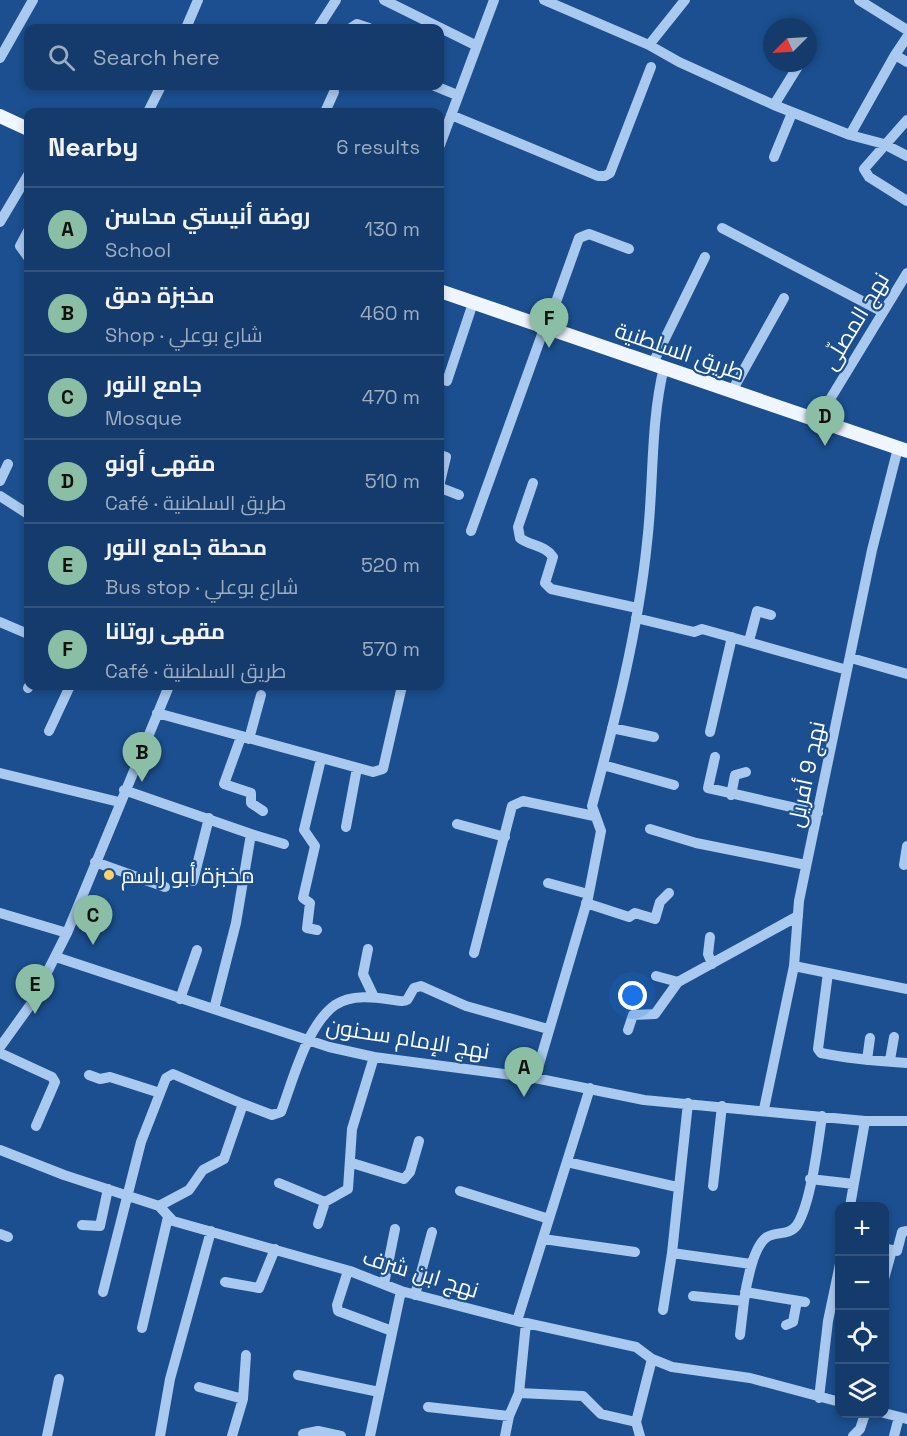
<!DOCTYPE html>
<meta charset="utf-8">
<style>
body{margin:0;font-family:"Space Grotesk",Cairo,sans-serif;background:#1d4271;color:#f1f3f6}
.controls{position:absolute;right:18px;bottom:18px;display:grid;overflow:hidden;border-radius:12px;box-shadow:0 3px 9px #0003}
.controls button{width:54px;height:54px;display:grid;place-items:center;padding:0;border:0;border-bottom:2px solid #33557e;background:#143b6b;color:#f1f3f6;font:30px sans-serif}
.compass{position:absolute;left:763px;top:18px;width:54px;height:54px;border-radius:50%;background:#143b6b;box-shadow:0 3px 9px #0003;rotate:246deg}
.you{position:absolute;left:633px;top:996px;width:21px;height:21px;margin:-15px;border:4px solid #fff;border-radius:50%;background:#1a73e8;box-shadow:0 0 0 9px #1a73e833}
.badge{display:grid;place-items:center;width:39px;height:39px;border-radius:50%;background:#8abfa5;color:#111;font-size:20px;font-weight:700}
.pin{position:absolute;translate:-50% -50px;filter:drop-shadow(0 2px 3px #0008)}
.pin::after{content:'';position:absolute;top:32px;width:21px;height:18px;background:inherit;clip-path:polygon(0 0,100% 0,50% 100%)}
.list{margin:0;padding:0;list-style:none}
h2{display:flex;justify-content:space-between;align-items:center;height:78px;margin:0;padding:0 24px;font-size:26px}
h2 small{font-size:20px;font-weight:400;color:#9dadc1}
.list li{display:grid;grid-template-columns:39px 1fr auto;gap:18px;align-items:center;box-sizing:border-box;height:84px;padding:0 24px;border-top:2px solid #33557e}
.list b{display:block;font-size:22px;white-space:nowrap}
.list p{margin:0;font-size:20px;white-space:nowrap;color:#9dadc1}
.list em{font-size:20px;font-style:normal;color:#9dadc1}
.icon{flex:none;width:33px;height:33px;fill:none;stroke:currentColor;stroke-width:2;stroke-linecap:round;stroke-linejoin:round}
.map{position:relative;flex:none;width:907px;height:1436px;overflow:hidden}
.search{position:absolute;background:#143b6b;box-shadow:0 3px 9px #0003;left:24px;top:24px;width:420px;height:66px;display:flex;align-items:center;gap:15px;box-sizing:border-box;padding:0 21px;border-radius:12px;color:#9dadc1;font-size:22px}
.panel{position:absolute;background:#143b6b;box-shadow:0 3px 9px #0003;left:24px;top:108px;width:420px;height:582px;border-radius:12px}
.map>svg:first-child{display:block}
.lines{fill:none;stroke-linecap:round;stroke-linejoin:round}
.minor{stroke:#a9c9ee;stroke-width:10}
.major{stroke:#f0f6ff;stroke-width:14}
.poi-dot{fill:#ffd166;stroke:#1b4f8f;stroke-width:2}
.labels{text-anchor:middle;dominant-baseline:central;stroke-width:4.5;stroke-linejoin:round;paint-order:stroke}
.street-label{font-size:22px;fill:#fff;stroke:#1b4f8f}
.poi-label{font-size:22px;fill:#fff;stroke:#1b4f8f;text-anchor:start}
</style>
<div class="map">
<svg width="907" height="1436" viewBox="0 0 907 1436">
<rect width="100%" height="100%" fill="#1b4f8f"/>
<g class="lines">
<path class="minor" d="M 384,0 L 475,45
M 544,0 L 649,45 L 679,62 L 774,105 L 850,135 L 884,144 L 907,156
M 859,0 L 907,30
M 186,28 L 198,0
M 318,28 L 336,0
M 351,28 L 357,24 L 369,28
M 907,37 L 895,55 L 907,62
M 649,45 L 685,0
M 0,58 L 33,0
M 435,86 L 457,95
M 774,105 L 800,63
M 148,112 L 161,86
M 325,112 L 334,92
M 451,115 L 598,176 L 605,176 L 610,173 L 651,67
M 907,120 L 864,169 L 869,177 L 907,201
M 850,135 L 895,55
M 440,145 L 494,0
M 774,157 L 792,113
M 0,222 L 28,175
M 722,228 L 883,312
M 28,231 L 20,246 L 28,257
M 547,327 L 579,238 L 589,234 L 629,249
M 653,363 L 705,257
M 447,381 L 473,303
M 732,391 L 784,298
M 818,419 L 907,273
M 440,455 L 446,457 L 440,482
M 0,481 L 8,464
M 533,483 L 518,527 L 520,538 C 530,546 545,545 553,557 L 545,583 L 551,589 L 637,608
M 440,484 L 441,488 L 459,495
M 0,496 L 28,514
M 471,531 L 545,326
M 636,618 L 694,632 L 702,629 L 847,670
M 0,622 L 28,634
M 749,641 L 757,611 L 771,615
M 851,658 L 907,674
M 28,688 L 29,686
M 157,713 L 373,772 L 383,769 L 402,686
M 612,728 L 654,737
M 49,731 L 70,686
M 710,732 L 732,637
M 241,737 L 224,784 L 251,793 L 251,803 L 263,811
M 249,739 L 261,695
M 715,757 L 708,788 L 818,813
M 603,765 L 674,785
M 0,773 L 119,802
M 124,790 L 251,834 L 236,923 L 214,1009
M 731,795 L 735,775 L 746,772
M 457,824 L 505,837
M 346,827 L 357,768
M 650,829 L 696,843 L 806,865
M 251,834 L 284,844
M 95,862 L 165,887
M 904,865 L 907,846
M 193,881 L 209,818
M 548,883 L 588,894
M 586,903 L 629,917 L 635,913 L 655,919 L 660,902 L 669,893
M 0,913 L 67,933
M 317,930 L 307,928 L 310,903 L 303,898 L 315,846 L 304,830 L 321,759
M 710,937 L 708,954 L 712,964
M 368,949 L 363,974 L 373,995
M 474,953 L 512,806 L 523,801 L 594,816
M 56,957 L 329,1047 L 374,1057 L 535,1078 L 644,1100 L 865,1121 L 907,1121
M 794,966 L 907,989
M 828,973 L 818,1049 L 821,1053 C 850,1059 877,1061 907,1063
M 656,976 L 678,982
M 180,999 L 197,950
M 628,1030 L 633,1015 L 655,1014 L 678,982 L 798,916
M 0,1047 L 31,1004 L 67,933 L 169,686
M 0,1053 L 52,1077 L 55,1082 L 36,1126
M 867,1060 L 870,1038
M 890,1060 L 894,1037
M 89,1075 L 100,1079 L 110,1077 L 160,1093
M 535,1078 L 588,898 L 601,831 L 592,806 C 615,720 638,632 647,543 C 654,484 650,425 664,367
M 688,1103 L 672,1253 L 751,1264
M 243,1104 L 272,1115 L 281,1112 C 293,1080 307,1025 335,1005 C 361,988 401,1005 407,1000 C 409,997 412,991 414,988 L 421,986 L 466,1006 L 548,1029
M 764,1109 L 794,966 L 799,901 L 806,867 L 872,550 L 898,448
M 0,1150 L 64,1175 L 159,1206 L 173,1221 L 350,1271 L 401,1291 L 517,1321 L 636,1347 L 652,1359 L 672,1367 L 750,1378 L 840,1402
M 567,1162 L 677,1187
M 352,1163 L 404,1179 L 410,1172 L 419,1141
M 810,1179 L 854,1184
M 279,1183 L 325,1202 L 348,1189 L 352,1129 L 374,1057
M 713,1186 L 722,1106
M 460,1191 L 549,1219
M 850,1206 L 865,1121
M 318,1224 L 325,1202
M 82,1225 L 100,1226 L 108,1189
M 0,1234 L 8,1237
M 543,1239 L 635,1252
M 884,1248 L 897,1251 L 902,1232 L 907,1231
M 348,1271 L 337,1305 L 338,1311 L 392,1331
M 884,1279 L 892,1250
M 225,1282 L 259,1288 L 275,1249
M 384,1284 L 395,1229
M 103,1292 L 141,1142 L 166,1078 L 173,1074 L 243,1104 L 224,1159 L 203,1170 L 189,1190 L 159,1206
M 745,1292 L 805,1302
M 415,1295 L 432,1232
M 693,1296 L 744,1301 C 746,1286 753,1246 767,1237 C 777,1231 789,1236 797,1225 C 811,1203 818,1144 822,1116
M 663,1310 L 672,1253
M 517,1321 L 590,1088
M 786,1325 L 793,1322 L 797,1301
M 142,1328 L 168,1217
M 740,1335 L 744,1301
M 298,1375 L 379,1392
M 199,1387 L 243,1399
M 519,1393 L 526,1323
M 819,1398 L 828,1321 L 840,1264
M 428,1407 L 509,1416
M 884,1413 L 907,1419
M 303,1434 L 318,1431 L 341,1436
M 47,1436 L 59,1379
M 160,1436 L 170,1379 L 211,1231
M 232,1436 L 243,1399 L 246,1355
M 370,1436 L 401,1291
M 505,1436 L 509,1416 L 519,1393 L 583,1396 L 601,1414 L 636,1422
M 640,1436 L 636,1422 L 652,1359
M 853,1436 L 860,1429 L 865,1414
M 894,1436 L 899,1417"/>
<path class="major" d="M 0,116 L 28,129
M 440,291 L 907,451"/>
</g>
<circle class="poi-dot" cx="109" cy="875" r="6"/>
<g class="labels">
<g class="street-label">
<text transform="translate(855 321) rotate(-59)">نهج المصلّى</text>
<text transform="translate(680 351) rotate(19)">طريق السلطنية</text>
<text transform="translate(806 774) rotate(-78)">نهج 9 أفريل</text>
<text transform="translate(408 1038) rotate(9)">نهج الإمام سحنون</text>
<text transform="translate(421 1273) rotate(17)">نهج ابن شرف</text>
</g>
<g class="poi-label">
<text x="121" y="875">مخبزة أبو راسم</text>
</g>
</g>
</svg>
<div class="controls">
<button>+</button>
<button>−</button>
<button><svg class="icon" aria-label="locate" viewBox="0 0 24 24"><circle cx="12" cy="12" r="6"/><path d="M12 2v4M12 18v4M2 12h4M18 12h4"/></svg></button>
<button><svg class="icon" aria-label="layers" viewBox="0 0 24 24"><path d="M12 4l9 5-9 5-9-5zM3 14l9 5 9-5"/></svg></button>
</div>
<svg class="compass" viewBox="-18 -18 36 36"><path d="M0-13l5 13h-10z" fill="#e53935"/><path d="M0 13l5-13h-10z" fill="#9dadc1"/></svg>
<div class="you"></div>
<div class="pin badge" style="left:524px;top:1097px">A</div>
<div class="pin badge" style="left:142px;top:782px">B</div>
<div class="pin badge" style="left:93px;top:945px">C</div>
<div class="pin badge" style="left:825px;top:446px">D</div>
<div class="pin badge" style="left:35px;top:1014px">E</div>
<div class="pin badge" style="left:549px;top:348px">F</div>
<div class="search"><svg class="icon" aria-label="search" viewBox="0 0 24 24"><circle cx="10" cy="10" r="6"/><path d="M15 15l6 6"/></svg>Search here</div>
<section class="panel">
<h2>Nearby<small>6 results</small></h2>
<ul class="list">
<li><span class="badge">A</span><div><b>روضة أنيستي محاسن</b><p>School</p></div><em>130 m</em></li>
<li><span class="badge">B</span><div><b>مخبزة دمق</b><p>Shop · شارع بوعلي</p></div><em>460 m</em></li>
<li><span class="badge">C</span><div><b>جامع النور</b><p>Mosque</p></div><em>470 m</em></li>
<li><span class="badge">D</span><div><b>مقهى أونو</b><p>Café · طريق السلطنية</p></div><em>510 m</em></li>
<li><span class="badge">E</span><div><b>محطة جامع النور</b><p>Bus stop · شارع بوعلي</p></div><em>520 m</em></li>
<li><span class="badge">F</span><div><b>مقهى روتانا</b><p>Café · طريق السلطنية</p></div><em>570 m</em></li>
</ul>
</section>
</div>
